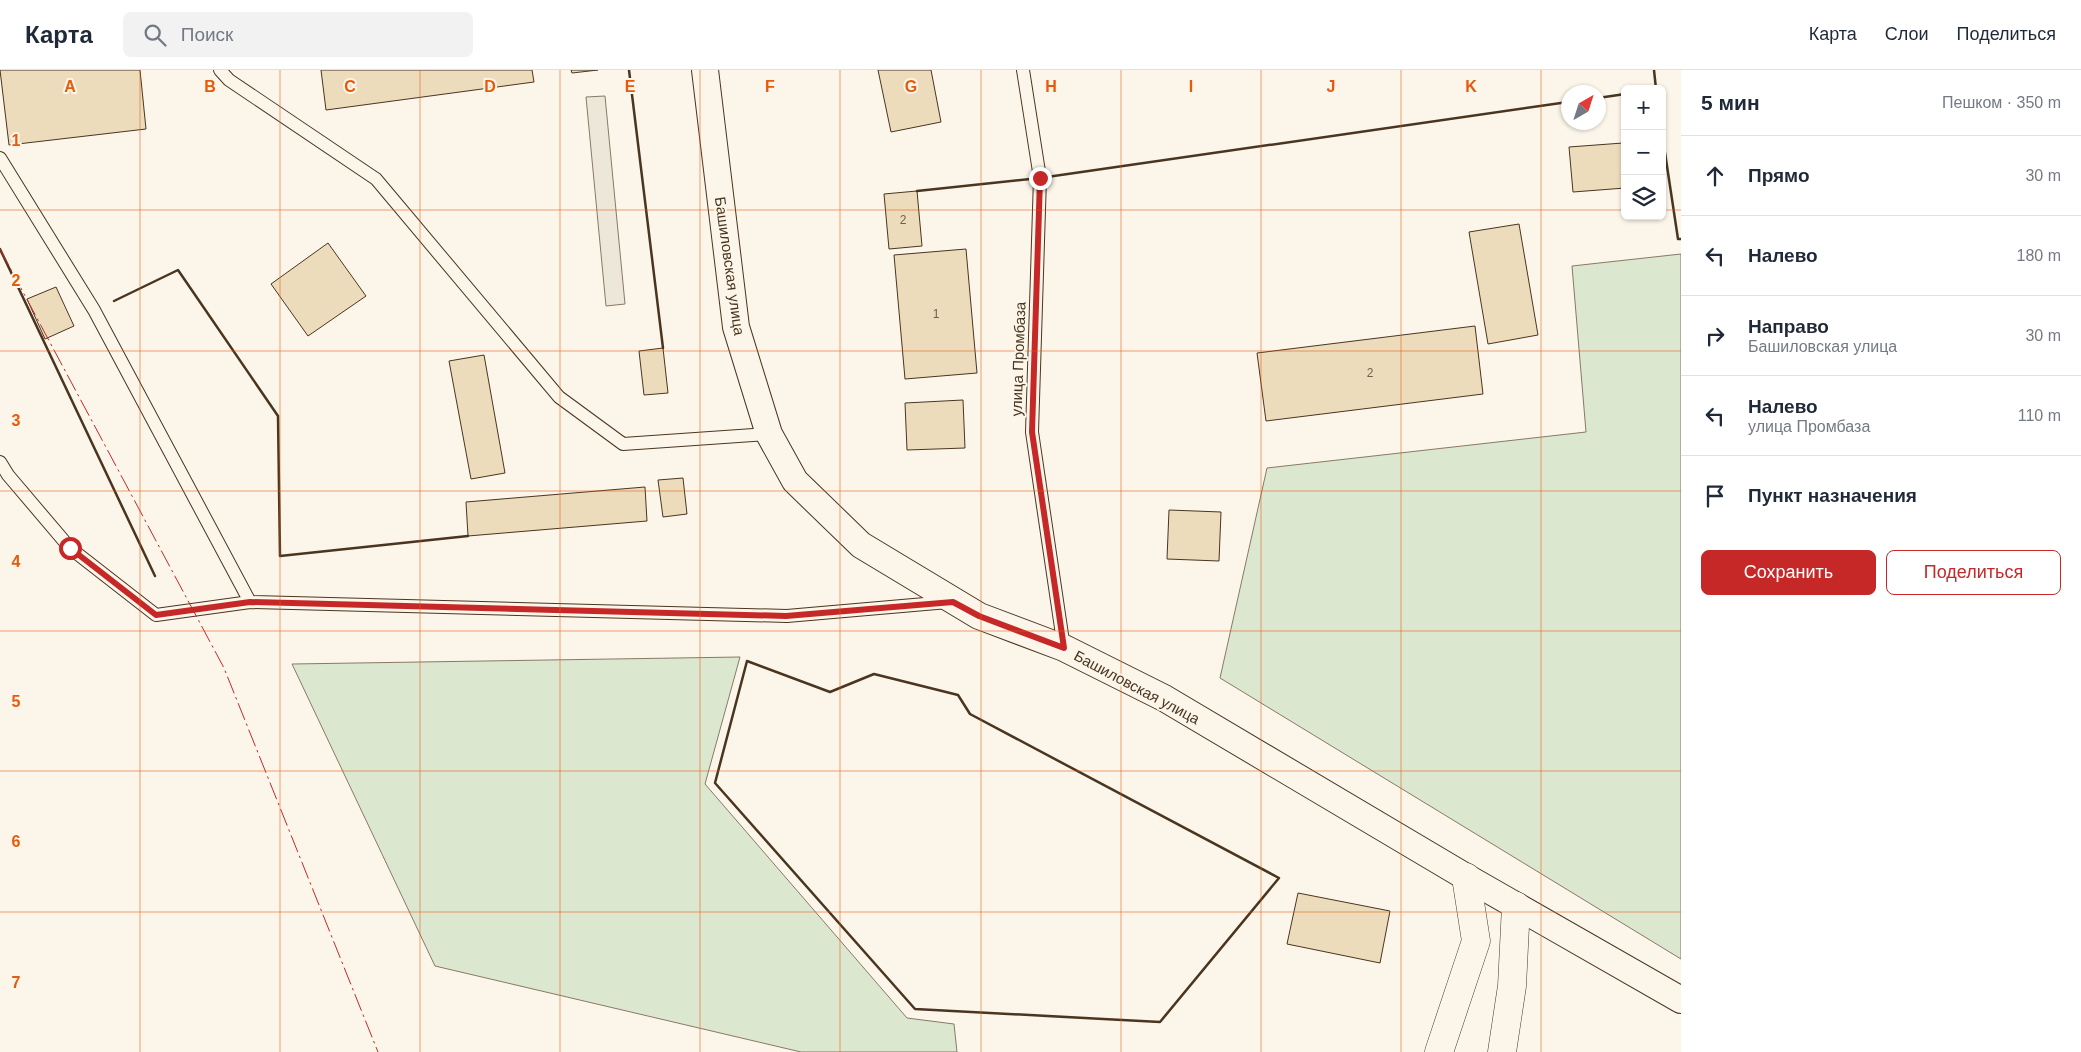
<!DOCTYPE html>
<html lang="ru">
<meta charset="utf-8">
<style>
body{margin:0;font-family:Helvetica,sans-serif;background:#f2f2f3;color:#1f2937}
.controls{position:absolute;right:15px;top:15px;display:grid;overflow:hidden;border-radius:8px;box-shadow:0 1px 4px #0004}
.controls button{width:45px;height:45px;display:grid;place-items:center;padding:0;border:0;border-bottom:1px solid #e0e1e3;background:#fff;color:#1f2937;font:25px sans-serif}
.compass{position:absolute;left:1561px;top:15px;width:45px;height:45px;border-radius:50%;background:#fff;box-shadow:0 1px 4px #0004;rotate:39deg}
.stop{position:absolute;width:15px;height:15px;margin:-11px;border:4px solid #c62828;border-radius:50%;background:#fff}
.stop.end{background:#c62828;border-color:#fff;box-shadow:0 1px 5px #0008}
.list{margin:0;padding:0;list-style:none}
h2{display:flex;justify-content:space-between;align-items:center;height:65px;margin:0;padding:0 20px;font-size:21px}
h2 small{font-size:16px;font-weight:400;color:#747a83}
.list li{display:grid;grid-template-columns:32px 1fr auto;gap:15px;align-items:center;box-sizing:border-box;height:80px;padding:0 20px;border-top:1px solid #e0e1e3}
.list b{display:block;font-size:19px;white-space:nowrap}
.list p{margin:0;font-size:16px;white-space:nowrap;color:#747a83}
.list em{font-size:16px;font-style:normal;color:#747a83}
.actions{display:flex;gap:10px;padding:15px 20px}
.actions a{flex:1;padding:11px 0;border:1px solid #c62828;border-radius:8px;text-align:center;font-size:18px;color:#c62828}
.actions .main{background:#c62828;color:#fff}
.icon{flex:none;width:28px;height:28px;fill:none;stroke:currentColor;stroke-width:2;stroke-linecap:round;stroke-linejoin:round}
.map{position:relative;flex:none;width:1681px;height:982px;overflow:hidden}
header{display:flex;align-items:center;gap:30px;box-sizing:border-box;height:70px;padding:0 25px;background:#fff;border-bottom:1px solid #e0e1e3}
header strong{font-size:24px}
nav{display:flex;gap:28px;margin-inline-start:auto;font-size:18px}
.search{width:350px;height:45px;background:#f2f2f3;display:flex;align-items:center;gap:12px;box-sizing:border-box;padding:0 18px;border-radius:8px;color:#747a83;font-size:19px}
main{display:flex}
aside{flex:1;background:#fff}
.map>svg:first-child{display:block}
.green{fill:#dce7d0;stroke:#887966}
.parking{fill:#ede7d9;stroke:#887966}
.building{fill:#ecdcbc;stroke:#4a3520}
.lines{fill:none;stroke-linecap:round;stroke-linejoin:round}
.lane-casing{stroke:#4a3520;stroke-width:14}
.street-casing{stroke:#4a3520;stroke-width:28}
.secondary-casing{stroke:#4a3520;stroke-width:29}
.lane{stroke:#fbf6e9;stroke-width:12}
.street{stroke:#fbf6e9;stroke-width:26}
.secondary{stroke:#fbf6e9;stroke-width:28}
.wall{stroke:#4a3520;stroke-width:2.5}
.power{stroke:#c62828;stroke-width:1;stroke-dasharray:18 4 2.5 4;stroke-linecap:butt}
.route{stroke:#c62828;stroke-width:6}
.grid{fill:none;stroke:#e8590c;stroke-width:1;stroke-opacity:0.55}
.labels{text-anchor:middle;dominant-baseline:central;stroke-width:4;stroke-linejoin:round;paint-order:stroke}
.number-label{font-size:12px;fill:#725f47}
.street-label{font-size:15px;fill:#4a3520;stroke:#fbf6e9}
.grid-label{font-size:16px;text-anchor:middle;font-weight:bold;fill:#e8590c;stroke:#fbf6e9;stroke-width:4;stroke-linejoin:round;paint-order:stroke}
</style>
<header>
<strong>Карта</strong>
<div class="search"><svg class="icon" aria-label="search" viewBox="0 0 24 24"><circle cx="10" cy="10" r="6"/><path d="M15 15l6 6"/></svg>Поиск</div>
<nav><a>Карта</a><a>Слои</a><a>Поделиться</a></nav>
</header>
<main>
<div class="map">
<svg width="1681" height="982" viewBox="0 0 1681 982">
<rect width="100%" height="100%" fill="#fbf6e9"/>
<path class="green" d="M 1681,184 L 1681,889 L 1220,608 L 1267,398 L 1586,362 L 1572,196 Z
M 740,587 L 705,714 L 907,948 L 954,954 L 957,982 L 801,982 L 435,896 L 292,594 Z"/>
<path class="parking" d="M 605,26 L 625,234 L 606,236 L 586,27 Z"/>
<path class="building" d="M 0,0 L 140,0 L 146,59 L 9,75 Z
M 321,0 L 532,0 L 534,12 L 326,40 Z
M 571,0 L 598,0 L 572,3 Z
M 878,0 L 931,0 L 941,52 L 891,62 Z
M 1623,73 L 1625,118 L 1573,122 L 1569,77 Z
M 917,121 L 922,176 L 889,179 L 884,124 Z
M 1519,154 L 1538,265 L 1488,274 L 1469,162 Z
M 328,173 L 366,226 L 308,266 L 271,214 Z
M 966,179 L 977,303 L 905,309 L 894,185 Z
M 56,217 L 74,256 L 45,269 L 27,229 Z
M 1475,256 L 1483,324 L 1266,351 L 1257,283 Z
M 663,278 L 668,323 L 644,325 L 639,281 Z
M 484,285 L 505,403 L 471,409 L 449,291 Z
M 963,330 L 965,378 L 907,380 L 905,333 Z
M 683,408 L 687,444 L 663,447 L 658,410 Z
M 645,417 L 647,451 L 468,466 L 466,432 Z
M 1169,440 L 1221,442 L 1219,491 L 1167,489 Z
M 1298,823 L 1390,841 L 1380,893 L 1287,874 Z"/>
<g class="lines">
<defs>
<path id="lane" d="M 220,0 L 229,10 L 376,109 L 559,327 L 623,374 L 769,364
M 1023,0 L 1040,108 L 1032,362 L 1064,578
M 0,88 L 94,240 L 250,532
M 0,392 L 8,405 L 70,478 L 156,545 L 250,532 L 787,546 L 948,532"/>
<path id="street" d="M 705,0 L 736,257 L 769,364 L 795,411 L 861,475 L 979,546 L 1064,578 L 1164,628 L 1466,807 L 1681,930"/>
<path id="secondary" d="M 1439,982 L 1476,871 L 1466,807
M 1502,982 L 1512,916 L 1516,836"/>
</defs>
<use href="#lane" class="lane-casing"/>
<use href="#street" class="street-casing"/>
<use href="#secondary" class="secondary-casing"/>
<use href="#lane" class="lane"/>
<use href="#street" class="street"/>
<use href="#secondary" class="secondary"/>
<path class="wall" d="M 629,0 L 663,278
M 1654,0 L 1656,19
M 1598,28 L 1625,24
M 1662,63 L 1678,169 L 1681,169
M 917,121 L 1040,108 L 1568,32
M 0,179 L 155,506
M 114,231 L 178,200 L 278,346 L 280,486 L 468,466
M 747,591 L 830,622 L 874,604 L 958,625 L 970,644 L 1279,808 L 1160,952 L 915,939 L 715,713 Z"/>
<path class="power" d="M 0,179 L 224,598 L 378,982"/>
</g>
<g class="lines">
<path class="route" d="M 70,478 L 156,545 L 250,532 L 786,546 L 953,532 L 979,546 L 1064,578 L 1032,362 L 1040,108"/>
</g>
<path class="grid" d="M 140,0 L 140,982M 280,0 L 280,982M 420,0 L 420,982M 560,0 L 560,982M 700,0 L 700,982M 840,0 L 840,982M 981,0 L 981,982M 1121,0 L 1121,982M 1261,0 L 1261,982M 1401,0 L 1401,982M 1541,0 L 1541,982M 0,140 L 1625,140M 1662,140 L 1681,140M 0,281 L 1681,281M 0,421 L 1681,421M 0,561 L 1681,561M 0,701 L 1681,701M 0,842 L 1681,842"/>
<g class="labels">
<g class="number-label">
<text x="903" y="150">2</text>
<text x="936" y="244">1</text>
<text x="1370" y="303">2</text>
</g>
<g class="street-label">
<text transform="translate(730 196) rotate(82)">Башиловская улица</text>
<text transform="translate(1018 289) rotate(-88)">улица Промбаза</text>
<text transform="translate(1137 617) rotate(28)">Башиловская улица</text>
</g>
</g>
<g class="grid-label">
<text x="70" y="22">A</text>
<text x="210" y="22">B</text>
<text x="350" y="22">C</text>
<text x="490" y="22">D</text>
<text x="630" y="22">E</text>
<text x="770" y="22">F</text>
<text x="911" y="22">G</text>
<text x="1051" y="22">H</text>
<text x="1191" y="22">I</text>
<text x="1331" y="22">J</text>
<text x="1471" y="22">K</text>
<text x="16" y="76">1</text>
<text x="16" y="216">2</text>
<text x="16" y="356">3</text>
<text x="16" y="497">4</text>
<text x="16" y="637">5</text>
<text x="16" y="777">6</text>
<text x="16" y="918">7</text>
</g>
</svg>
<div class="controls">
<button>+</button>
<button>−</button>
<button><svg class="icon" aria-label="layers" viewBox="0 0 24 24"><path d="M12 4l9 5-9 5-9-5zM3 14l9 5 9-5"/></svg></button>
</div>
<svg class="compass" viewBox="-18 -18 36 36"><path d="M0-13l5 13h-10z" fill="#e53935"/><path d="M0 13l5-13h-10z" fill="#747a83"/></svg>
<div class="stop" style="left:70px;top:478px"></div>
<div class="stop end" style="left:1040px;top:108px"></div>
</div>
<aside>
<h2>5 мин<small>Пешком · 350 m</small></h2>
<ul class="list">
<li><svg class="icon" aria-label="ahead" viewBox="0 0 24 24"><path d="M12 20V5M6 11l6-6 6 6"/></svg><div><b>Прямо</b></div><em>30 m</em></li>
<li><svg class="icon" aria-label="left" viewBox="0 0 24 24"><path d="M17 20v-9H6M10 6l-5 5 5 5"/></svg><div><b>Налево</b></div><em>180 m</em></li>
<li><svg class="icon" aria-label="right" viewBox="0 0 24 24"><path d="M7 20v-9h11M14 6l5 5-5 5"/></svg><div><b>Направо</b><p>Башиловская улица</p></div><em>30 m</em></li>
<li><svg class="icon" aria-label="left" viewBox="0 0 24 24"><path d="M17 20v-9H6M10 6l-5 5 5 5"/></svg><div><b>Налево</b><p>улица Промбаза</p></div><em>110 m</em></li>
<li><svg class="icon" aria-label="arrive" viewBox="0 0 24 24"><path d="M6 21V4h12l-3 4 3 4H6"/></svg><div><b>Пункт назначения</b></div></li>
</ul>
<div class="actions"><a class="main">Сохранить</a><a>Поделиться</a></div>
</aside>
</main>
